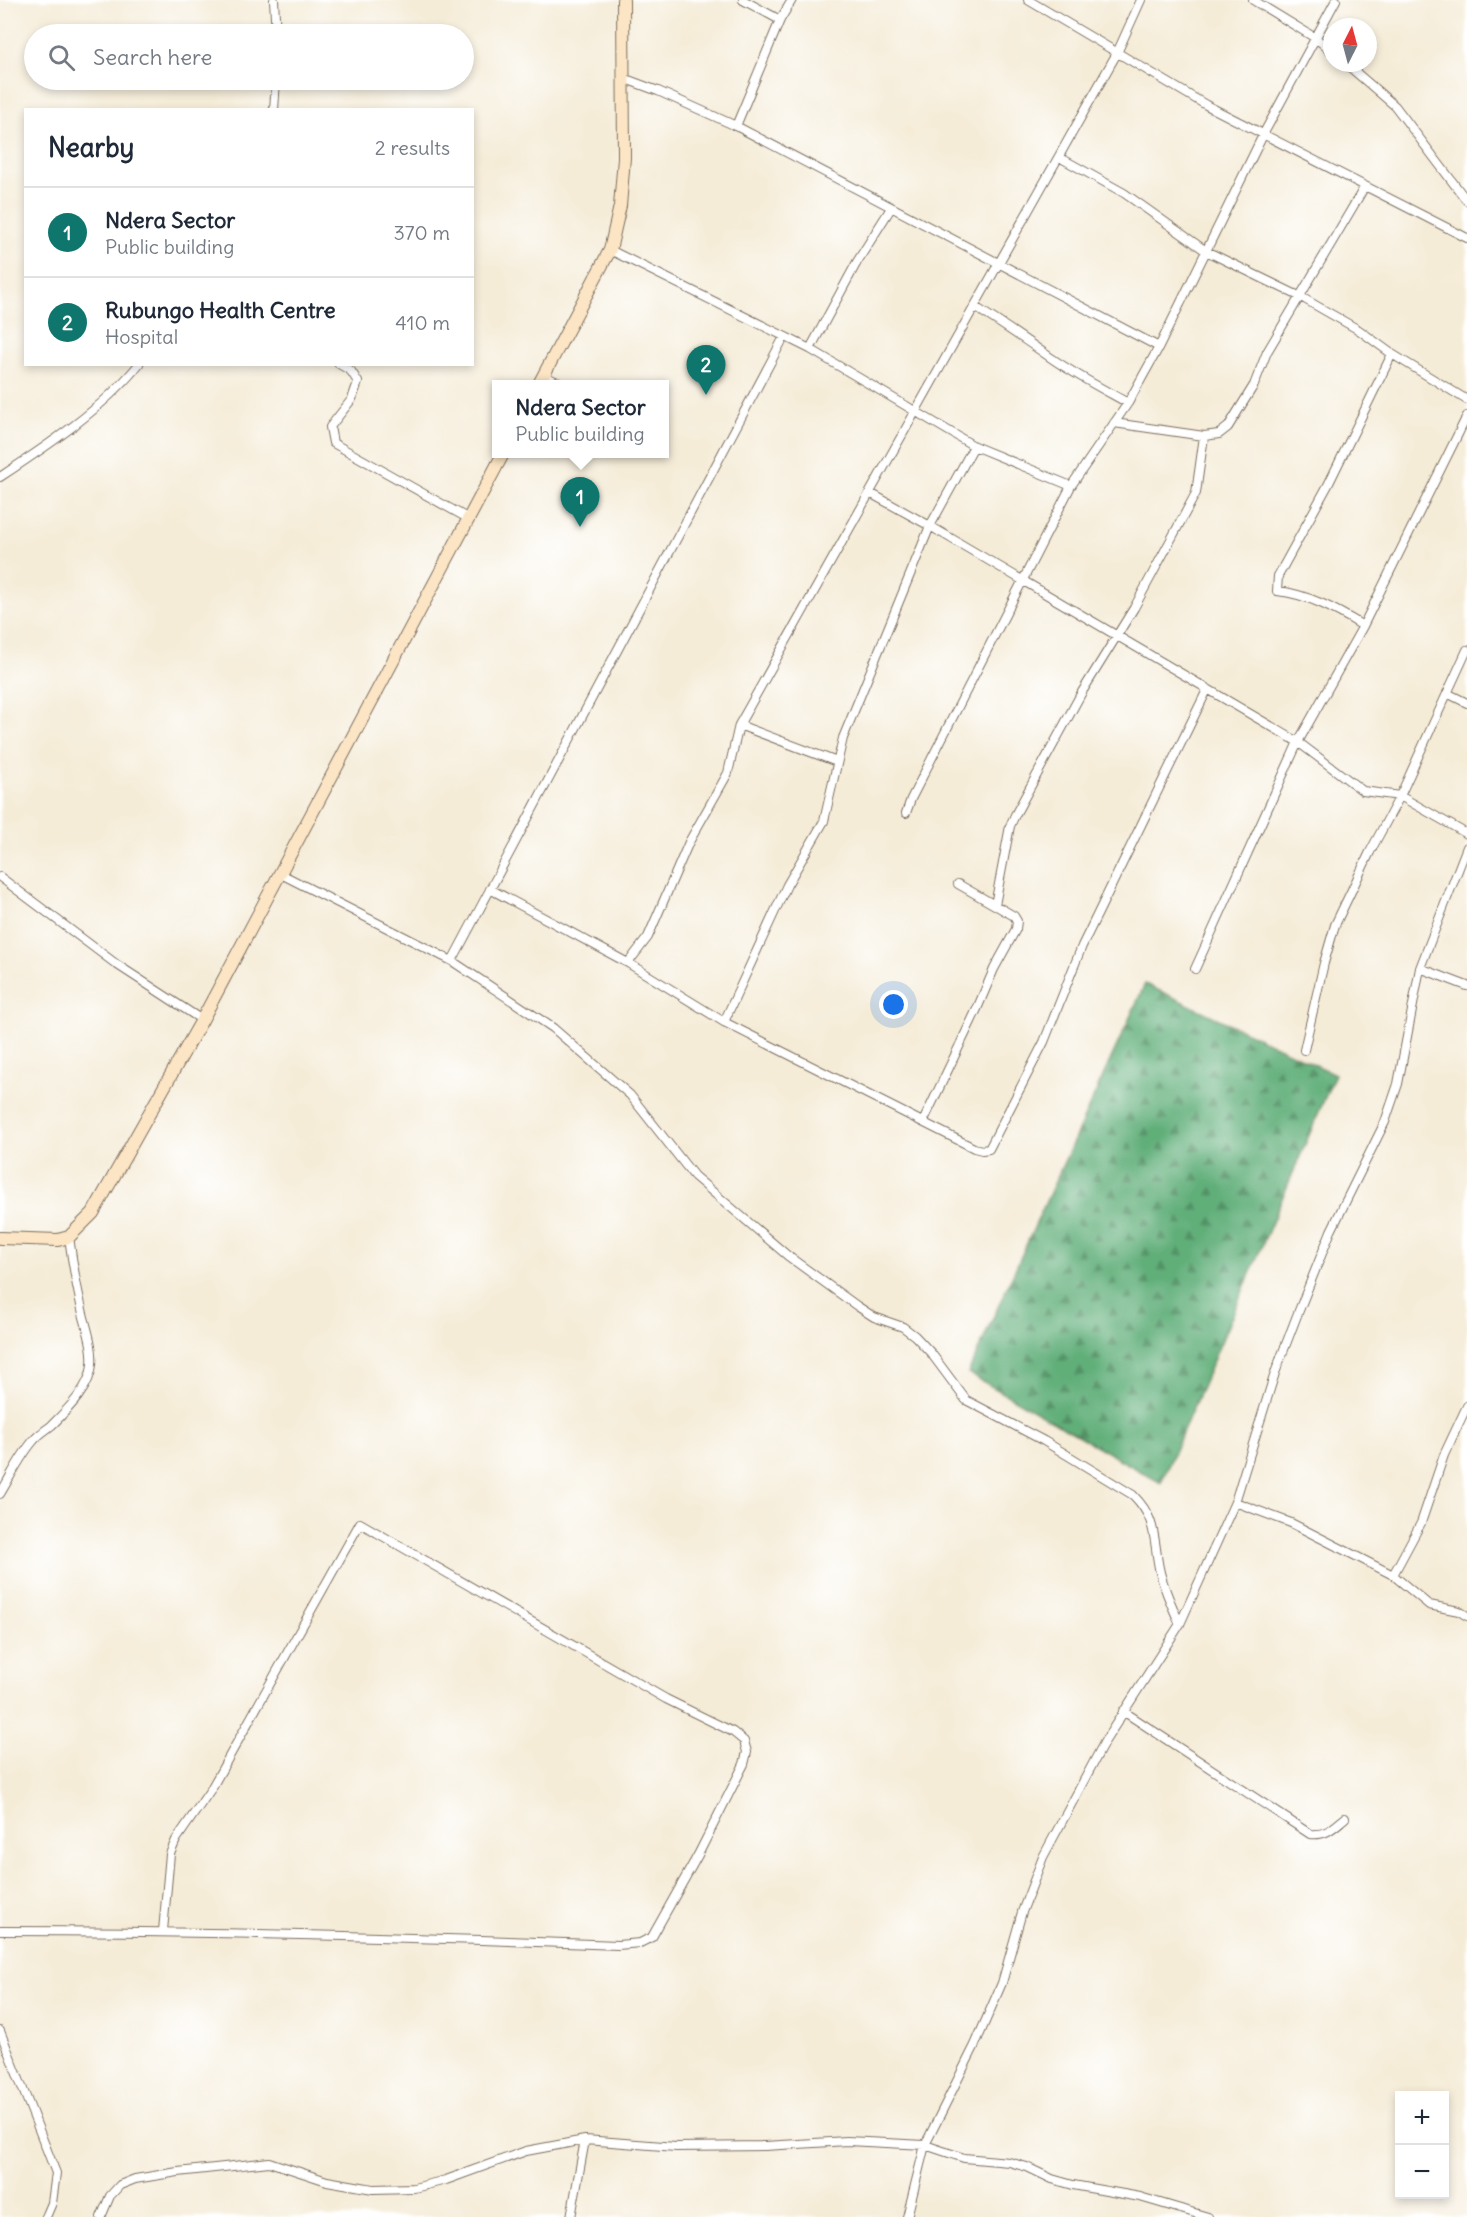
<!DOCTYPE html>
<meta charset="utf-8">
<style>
body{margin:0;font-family:Delius,sans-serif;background:#f2f2f3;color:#1f2937}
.controls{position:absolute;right:18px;bottom:18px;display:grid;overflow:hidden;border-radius:0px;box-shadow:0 3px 9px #0003}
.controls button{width:54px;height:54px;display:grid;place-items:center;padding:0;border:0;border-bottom:2px solid #e0e1e3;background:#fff;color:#1f2937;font:30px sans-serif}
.compass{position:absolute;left:1323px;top:18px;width:54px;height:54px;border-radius:50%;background:#fff;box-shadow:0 3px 9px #0003;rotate:6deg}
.you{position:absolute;left:894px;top:1005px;width:21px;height:21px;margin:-15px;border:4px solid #fff;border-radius:50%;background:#1a73e8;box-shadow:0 0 0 9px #1a73e833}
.badge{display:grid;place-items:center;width:39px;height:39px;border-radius:50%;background:#0f766e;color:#fff;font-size:20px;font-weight:700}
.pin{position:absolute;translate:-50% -50px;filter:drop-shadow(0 2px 3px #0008)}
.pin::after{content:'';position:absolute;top:32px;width:21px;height:18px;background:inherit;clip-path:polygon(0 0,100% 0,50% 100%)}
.popup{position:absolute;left:492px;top:380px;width:177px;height:78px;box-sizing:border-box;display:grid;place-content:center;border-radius:0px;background:#fff;filter:drop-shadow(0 2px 4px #0005);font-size:20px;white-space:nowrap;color:#747a83}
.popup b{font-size:22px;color:#1f2937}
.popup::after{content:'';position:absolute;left:50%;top:100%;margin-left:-12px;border:12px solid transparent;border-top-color:#fff}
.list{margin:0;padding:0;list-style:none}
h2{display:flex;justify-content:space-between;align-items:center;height:78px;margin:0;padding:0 24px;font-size:26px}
h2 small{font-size:20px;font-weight:400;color:#747a83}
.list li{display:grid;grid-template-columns:39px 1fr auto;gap:18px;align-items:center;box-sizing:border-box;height:90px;padding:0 24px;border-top:2px solid #e0e1e3}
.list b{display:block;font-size:22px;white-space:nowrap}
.list p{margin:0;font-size:20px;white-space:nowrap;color:#747a83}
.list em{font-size:20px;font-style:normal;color:#747a83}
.icon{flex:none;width:33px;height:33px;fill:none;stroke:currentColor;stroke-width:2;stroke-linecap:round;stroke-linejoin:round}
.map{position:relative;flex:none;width:1467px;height:2217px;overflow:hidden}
.search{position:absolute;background:#fff;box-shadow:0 3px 9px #0003;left:24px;top:24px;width:450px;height:66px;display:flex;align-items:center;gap:15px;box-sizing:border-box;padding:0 21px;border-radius:33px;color:#747a83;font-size:22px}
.panel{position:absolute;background:#fff;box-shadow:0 3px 9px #0003;left:24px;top:108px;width:450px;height:258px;border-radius:0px}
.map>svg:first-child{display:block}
.forest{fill:url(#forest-firs);stroke:#4e6c4c;stroke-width:1.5}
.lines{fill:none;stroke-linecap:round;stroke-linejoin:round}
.street-casing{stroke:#7c6e5f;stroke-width:10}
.secondary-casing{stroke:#7c6e5f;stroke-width:14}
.street{stroke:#fff;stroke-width:8}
.secondary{stroke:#fce5c4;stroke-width:12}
</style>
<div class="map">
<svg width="1467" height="2217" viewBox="0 0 1467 2217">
<defs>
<pattern id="forest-firs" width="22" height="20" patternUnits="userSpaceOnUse" patternTransform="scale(1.5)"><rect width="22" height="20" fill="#61af79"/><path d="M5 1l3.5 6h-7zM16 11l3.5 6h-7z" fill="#518f63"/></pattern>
</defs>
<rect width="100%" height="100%" fill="#fff"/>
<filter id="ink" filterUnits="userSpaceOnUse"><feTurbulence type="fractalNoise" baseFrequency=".0167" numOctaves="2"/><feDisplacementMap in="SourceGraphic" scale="12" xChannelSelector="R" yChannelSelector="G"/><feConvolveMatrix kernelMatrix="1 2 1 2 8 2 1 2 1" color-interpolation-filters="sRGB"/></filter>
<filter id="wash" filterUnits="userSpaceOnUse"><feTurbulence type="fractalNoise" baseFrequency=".008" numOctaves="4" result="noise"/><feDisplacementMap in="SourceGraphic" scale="24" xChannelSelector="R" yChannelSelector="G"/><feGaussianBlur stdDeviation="1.35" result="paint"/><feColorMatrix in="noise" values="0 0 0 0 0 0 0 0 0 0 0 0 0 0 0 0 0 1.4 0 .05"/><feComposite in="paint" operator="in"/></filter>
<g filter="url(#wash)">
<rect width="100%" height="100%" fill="#f5ecd8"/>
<path class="forest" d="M 1145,984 L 1335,1074 L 1161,1483 L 968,1373 Z"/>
</g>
<g filter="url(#ink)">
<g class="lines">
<defs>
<path id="street" d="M 274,0 L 276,34
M 743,0 L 780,20
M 1028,0 L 1206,105 L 1467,238
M 1253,0 L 1317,39 L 1332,52
M 1345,63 L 1395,106 L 1467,201
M 623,78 L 658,91 L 736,126 L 1159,347
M 274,110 L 276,80
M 736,126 L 780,20 L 792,0
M 1059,157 L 1124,193 L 1206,251 L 1301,297 L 1359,330 L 1392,354 L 1467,400
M 610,250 L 810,349 L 974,446 L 1071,486
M 975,307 C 999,322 1021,337 1044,353 C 1070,372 1099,387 1128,403
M 810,349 L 857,262 L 891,208
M 339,364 L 351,371 L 358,382 L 352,399 L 330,427 L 333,443 L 469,519
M 544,376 L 562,384
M 1114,423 L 1204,436
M 0,477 C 47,446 103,409 139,364
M 870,493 L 930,526 L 1298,742 L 1363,791 L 1400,796 L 1467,834
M 1363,626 C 1337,610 1308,594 1277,591 L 1278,576 L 1328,485 L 1392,354
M 1447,693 L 1467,703
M 739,725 L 837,762
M 906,813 L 911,799 L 1071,486 L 1128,403 L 1159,347 L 1264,133 L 1336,0
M 279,873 L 452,961 L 553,1028 L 630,1095 L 694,1176 L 788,1256 L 857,1306 L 874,1317 L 903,1327 L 915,1336 L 931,1353 L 966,1400 L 1044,1441 L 1133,1495 C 1157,1519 1153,1537 1159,1568 C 1163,1588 1172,1606 1180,1624
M 0,877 L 116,964 L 202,1020
M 490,889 L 628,963 L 724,1022 L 974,1148 L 982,1150 L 989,1149 L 1044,1042 L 1082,946 L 1207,690
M 995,905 L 1010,826 L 1015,815 L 1082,692 L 1134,608 L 1196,493 L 1204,436 L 1219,434 L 1228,427 L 1254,385 L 1267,352 L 1364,188
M 452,961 L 784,337
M 628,963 L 648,937 L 689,842 L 728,773 L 739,725 L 1117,53 L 1141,0
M 1420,968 L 1467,986
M 1195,969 L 1298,742 L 1363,626 L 1467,416
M 724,1022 L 787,885 L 824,821 L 843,738 L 930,526 L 974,446
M 1304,1050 L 1324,963 L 1335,925 L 1370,852 L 1400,796 L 1467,650
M 923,1122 L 977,1009 L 994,969 L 1016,929 L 1017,921 L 1014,916 L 958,884
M 0,1494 C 11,1476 20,1456 34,1440 C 39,1434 46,1430 52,1425 C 67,1410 91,1387 92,1364 C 94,1346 85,1324 81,1305 C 76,1283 72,1260 69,1237
M 1235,1502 L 1291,1523 L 1393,1575 L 1429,1605 L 1459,1611 L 1467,1616
M 1393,1575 L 1421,1523 L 1444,1455 L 1467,1406
M 1123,1711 L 1310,1834 C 1326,1836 1333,1828 1345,1818
M 0,1931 C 206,1931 412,1937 618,1945 L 640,1943 L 652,1937 L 698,1855 L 744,1764 L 747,1752 L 744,1741 L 733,1732 L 666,1699 L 360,1523 L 211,1789 L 176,1840 L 170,1854 L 163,1931
M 0,2031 L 56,2173 L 52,2203 L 46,2217
M 101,2217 L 110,2196 L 120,2185 L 135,2179 L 178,2172 L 269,2162 L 327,2181 L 373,2189 L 414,2188 L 446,2180 L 526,2151 L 585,2140 L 676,2147 L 765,2146 L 847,2141 L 925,2145 L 964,2158 L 1009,2162 L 1027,2167 L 1052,2179 L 1073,2185 L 1140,2197 L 1208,2217
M 571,2217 L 585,2140
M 907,2217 L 925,2145 L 975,2045 L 1002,1983 L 1022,1912 L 1043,1857 L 1105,1741 L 1180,1624 L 1235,1502 L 1275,1373 L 1296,1318 L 1331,1231 L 1385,1122 L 1398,1084 L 1420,968 L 1467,847"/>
<path id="secondary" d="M 539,384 L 610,250 L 620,206 L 624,158 L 623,0
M 0,1238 L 58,1240 L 69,1237 L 93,1213 L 202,1020 L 503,454"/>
</defs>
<use href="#street" class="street-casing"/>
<use href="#secondary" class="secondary-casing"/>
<use href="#street" class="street"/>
<use href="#secondary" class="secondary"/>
</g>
</g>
</svg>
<div class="controls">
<button>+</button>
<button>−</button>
</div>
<svg class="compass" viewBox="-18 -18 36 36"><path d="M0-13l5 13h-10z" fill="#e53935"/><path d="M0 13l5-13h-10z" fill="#747a83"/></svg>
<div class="you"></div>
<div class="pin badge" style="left:580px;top:527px">1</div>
<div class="popup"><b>Ndera Sector</b>Public building</div>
<div class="pin badge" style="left:706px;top:395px">2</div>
<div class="search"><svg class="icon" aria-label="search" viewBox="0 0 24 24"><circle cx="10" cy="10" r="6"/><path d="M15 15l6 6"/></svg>Search here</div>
<section class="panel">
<h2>Nearby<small>2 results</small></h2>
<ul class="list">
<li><span class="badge">1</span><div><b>Ndera Sector</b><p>Public building</p></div><em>370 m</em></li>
<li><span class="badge">2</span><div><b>Rubungo Health Centre</b><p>Hospital</p></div><em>410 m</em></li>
</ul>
</section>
</div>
